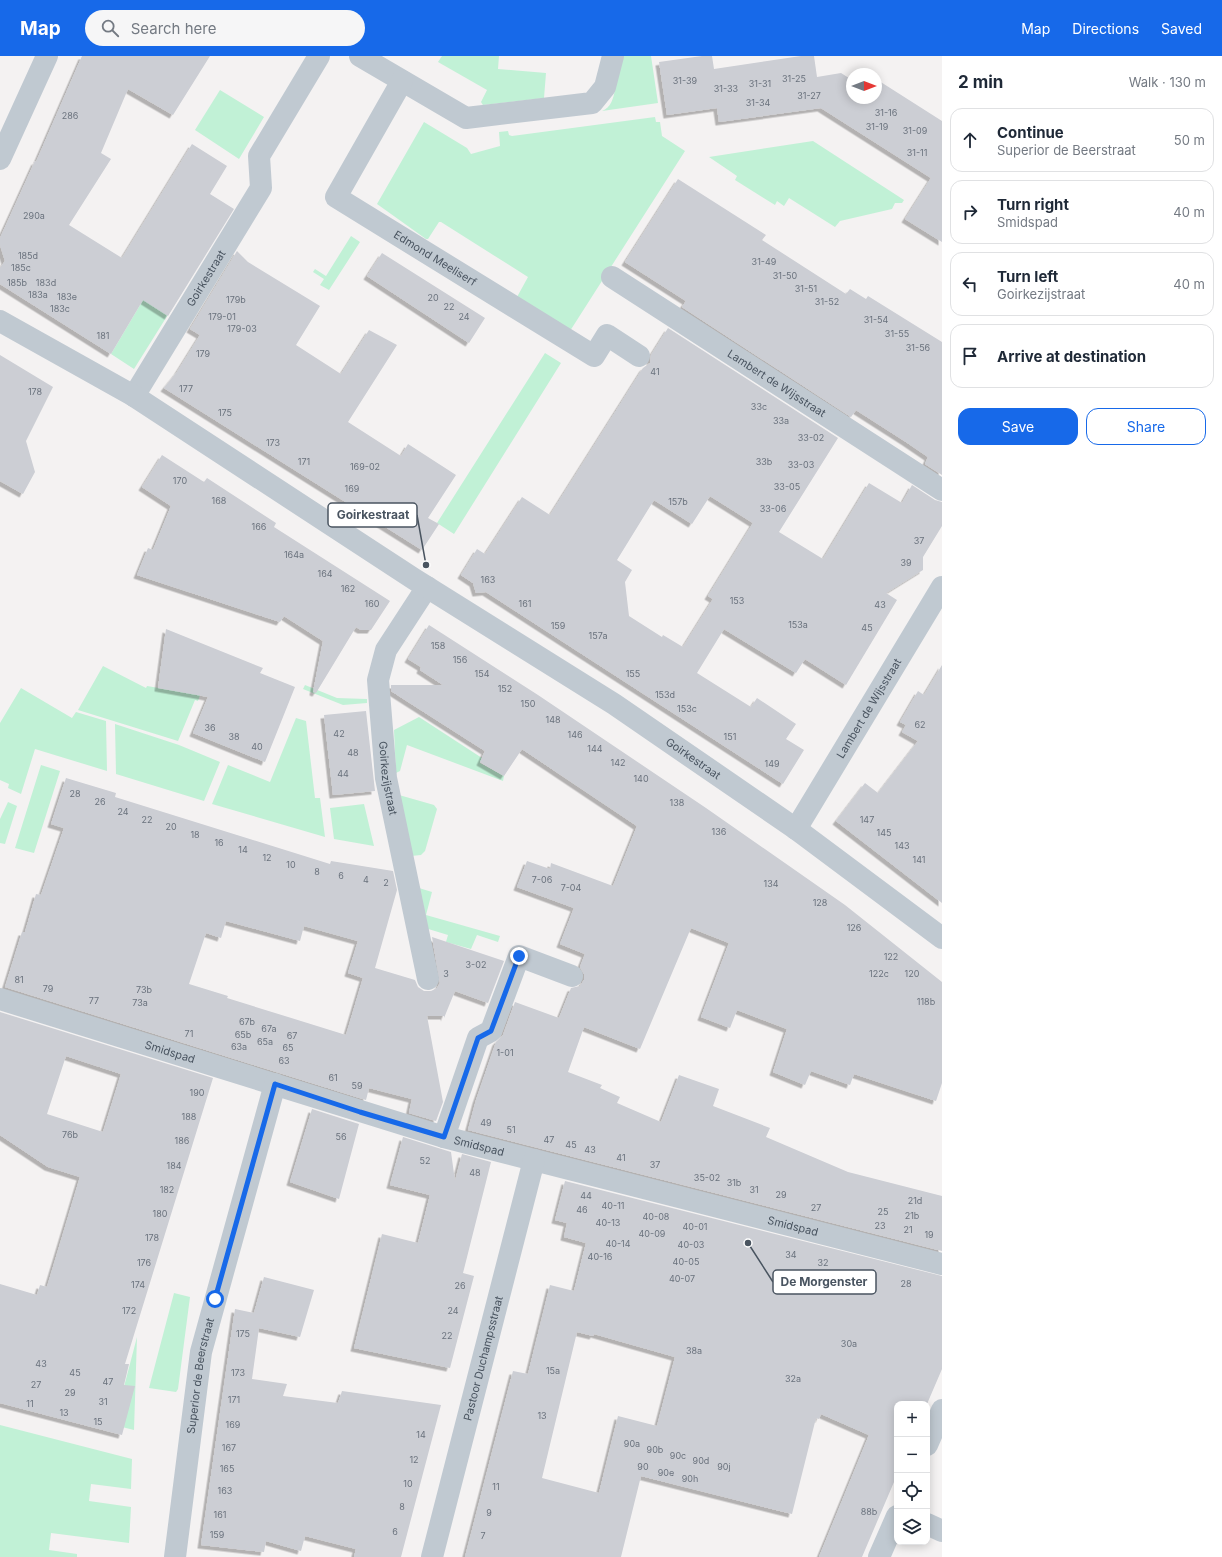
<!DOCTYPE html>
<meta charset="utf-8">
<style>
body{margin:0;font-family:Inter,sans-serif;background:#f6f6f7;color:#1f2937}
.controls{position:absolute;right:12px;bottom:12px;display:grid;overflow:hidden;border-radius:8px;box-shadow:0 2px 10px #0003}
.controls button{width:36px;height:36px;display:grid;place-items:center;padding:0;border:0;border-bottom:1px solid #e0e1e3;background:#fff;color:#1f2937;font:20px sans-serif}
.compass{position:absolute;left:846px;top:12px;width:36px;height:36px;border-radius:50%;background:#fff;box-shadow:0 2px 10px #0003;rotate:90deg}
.stop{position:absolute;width:12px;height:12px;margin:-9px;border:3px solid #1769e9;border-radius:50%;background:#fff}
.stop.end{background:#1769e9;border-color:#fff;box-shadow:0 1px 4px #0008}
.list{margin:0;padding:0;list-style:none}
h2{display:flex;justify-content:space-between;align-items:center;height:52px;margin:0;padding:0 16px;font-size:17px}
h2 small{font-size:13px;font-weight:400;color:#747a83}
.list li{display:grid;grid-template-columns:26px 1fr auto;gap:12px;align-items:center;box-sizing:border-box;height:64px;margin:0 8px 8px;padding:0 8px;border:1px solid #e0e1e3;border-radius:12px}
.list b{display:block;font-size:15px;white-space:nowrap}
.list p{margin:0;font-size:13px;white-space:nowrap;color:#747a83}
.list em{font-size:13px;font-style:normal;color:#747a83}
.actions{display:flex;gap:8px;padding:12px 16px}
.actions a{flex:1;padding:9px 0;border:1px solid #1769e9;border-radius:12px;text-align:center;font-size:14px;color:#1769e9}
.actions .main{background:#1769e9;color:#fff}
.icon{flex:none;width:22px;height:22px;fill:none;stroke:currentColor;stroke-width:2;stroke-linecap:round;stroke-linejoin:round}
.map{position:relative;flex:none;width:942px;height:1501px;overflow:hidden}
header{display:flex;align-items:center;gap:24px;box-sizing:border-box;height:56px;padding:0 20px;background:#1769e9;color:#fff}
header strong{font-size:19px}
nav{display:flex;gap:22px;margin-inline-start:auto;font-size:14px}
.search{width:280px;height:36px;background:#f6f6f7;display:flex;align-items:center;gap:10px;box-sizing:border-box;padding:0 14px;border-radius:22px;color:#747a83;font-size:15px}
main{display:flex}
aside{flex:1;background:#fff}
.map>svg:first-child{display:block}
.green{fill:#c1f1d6}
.building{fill:#ccced4;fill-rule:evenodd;filter:url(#shadow)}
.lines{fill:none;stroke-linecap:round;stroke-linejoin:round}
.minor{stroke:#c0c9d1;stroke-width:22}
.tertiary{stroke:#c0c9d1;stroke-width:22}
.route{stroke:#1769e9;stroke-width:5}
.labels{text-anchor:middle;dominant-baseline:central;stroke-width:3;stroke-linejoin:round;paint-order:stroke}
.number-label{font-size:9px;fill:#6a727d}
.street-label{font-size:11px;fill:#495460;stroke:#fff}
.leader{fill:none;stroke:#495460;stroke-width:1.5}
.callout-dot{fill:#495460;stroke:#fff;stroke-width:1.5}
.callout{fill:#fff;stroke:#495460;stroke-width:1.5}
.callout-label{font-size:12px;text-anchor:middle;font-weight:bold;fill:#495460}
</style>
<header>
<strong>Map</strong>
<div class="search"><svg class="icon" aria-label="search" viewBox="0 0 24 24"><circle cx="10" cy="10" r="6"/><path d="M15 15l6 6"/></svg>Search here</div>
<nav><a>Map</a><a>Directions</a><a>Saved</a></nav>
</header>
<main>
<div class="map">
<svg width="942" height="1501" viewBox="0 0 942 1501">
<defs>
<filter id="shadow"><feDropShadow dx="-3.5" dy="3.5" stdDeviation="0" flood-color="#0004"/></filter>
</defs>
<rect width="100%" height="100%" fill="#f4f2f2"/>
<path class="green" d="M 442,0 L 499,0 L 498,13 L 546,17 L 544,42 L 483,49 L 481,46 L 487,34 L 438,6 Z
M 619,0 L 651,0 L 658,47 L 602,55 C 620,49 614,15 619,0 Z
M 220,34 L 264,61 L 239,103 L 195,74 Z
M 655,61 L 656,66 L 660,66 L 662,80 L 685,95 L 570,275 L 517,241 L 528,221 L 441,166 L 439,166 L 428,183 L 426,183 L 377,148 L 424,66 L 467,92 L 471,98 L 500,90 L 499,76 L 508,75 L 509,79 L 512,80 Z
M 813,85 L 904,144 L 902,147 L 895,147 L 892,153 L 840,165 L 835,171 L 789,142 L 784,150 L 777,145 L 775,149 L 735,124 L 737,120 L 709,101 Z
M 351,180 L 360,186 L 329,234 L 320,229 L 324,223 L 313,216 L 315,213 L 326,220 Z
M 184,233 L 134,313 L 111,298 L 143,244 Z
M 545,297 L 561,307 L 454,478 L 437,467 Z
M 103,610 L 146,632 L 147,630 L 200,639 L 198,645 L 195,644 L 178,685 L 78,654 Z
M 305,629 L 337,642 L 367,643 L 367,647 L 343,649 L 303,633 Z
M 21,632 L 72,662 L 76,656 L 106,665 L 107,715 L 35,693 L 21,738 L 8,732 L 9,728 L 0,724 L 0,667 Z
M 419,661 L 482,702 L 480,707 L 504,720 L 503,725 L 407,689 L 400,715 L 396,717 L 394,674 Z
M 296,662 L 306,665 L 315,742 L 320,742 L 325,781 L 212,748 L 228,709 L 270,726 Z
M 115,668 L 179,689 L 220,706 L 204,745 L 116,718 Z
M 41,709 L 60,715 L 34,797 L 15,792 Z
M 399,739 L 434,749 L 437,753 L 425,795 L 421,799 L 411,800 Z
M 8,746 L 17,750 L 5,788 L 0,787 L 0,763 Z
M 364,748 L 374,790 L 334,783 L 330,752 Z
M 419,832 L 432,836 L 426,859 L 500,880 L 498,886 L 477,879 L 471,893 L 446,886 L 448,879 L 425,872 Z
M 174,1237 L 190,1241 L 178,1333 L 176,1336 L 149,1332 Z
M 137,1281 L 134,1374 L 114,1369 Z
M 0,1369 L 132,1403 L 131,1433 L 91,1428 L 89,1445 L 131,1451 L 129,1487 L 51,1477 L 49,1494 L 77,1498 L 77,1501 L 0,1501 Z"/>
<path class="building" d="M 82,0 L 210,0 L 173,59 L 128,33 L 101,97 L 111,103 L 69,169 L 122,202 L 192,88 L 227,110 L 210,138 L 234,153 L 168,260 L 143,244 L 111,298 L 0,228 L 0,212 L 5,205 L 0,189 L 0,182 L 35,105 L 36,106 Z
M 702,0 L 712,0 L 714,13 L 801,0 L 814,0 L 817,21 L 841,17 L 852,24 L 852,42 L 876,42 L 876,23 L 942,65 L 942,186 L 905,163 L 931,122 L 821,52 L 719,66 L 717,52 L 667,59 L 659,6 Z
M 678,123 L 766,179 L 762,184 L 846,238 L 850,233 L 866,243 L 868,240 L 942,286 L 942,419 L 925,408 L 928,401 L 906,386 L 856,354 L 851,361 L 682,251 L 686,245 L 625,206 Z
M 237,195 L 248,206 L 320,250 L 296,289 L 341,318 L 369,274 L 397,289 L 348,366 L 401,400 L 408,388 L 456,419 L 428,462 L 439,468 L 422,494 L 164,332 L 177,316 L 200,279 L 190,273 Z
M 382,197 L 485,262 L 469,287 L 367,220 Z
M 668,272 L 838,382 L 779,476 L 823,503 L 869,427 L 902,447 L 912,429 L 935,444 L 942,446 L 942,470 L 923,501 L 923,514 L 886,537 L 897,544 L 846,629 L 805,603 L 796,617 L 724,573 L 697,617 L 751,651 L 757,642 L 796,668 L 786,683 L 804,694 L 783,728 L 486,536 L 476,537 L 473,527 L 461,519 L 477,493 L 485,498 L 522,441 L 550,459 L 643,312 L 650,307 L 651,299 ZM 710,440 L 753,467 L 708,540 L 713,543 L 683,591 L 663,579 L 662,581 L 629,560 L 625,526 L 632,514 L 617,504 L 654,444 L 692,468 Z
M 0,299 L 53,331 L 26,385 L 35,416 L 23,438 L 0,425 Z
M 162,399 L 204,426 L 207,422 L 276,467 L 274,471 L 390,545 L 371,574 L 361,574 L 356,571 L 316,637 L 313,636 L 323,585 L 284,560 L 280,566 L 137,519 L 148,492 L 153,494 L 171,450 L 142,431 Z
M 429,569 L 538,639 L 706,752 L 845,849 L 942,926 L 942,1027 L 936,1045 L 854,1018 L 850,1029 L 811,1015 L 805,1029 L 773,1016 L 787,973 L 737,954 L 730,972 L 701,961 L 729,887 L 691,872 L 640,993 L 584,971 L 568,1016 L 602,1029 L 600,1032 L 620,1041 L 617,1047 L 661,1066 L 679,1019 L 719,1033 L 713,1050 L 770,1072 L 766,1081 L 848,1116 L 942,1140 L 942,1195 L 468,1074 L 476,1044 L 496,986 L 503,979 L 515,946 L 559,962 L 571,932 L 580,930 L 584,924 L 584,918 L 580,911 L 585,898 L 560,888 L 574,852 L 517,831 L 527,805 L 550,813 L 551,807 L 613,830 L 637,770 L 522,693 L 504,720 L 480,706 L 485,695 L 391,635 L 391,629 L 443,629 L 420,614 L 421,611 L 408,603 Z
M 166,573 L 263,612 L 260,617 L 295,631 L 265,706 L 193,677 L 208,641 L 158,632 Z
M 942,609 L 942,847 L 836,765 L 865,727 L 878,737 L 918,685 L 902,676 L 906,669 L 900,666 L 918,635 L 924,639 Z
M 366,655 L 375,735 L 333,739 L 324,659 Z
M 66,722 L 116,737 L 115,741 L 330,808 L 331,805 L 393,815 L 397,834 L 375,912 L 415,924 L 418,931 L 424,935 L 431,935 L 437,932 L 440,927 L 432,881 L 504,905 L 488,947 L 455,935 L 444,962 L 444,960 L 427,960 L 443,1046 L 436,1065 L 409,1057 L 412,1043 L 369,1032 L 366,1044 L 5,931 L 22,876 L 25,876 L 36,838 L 41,839 L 64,772 L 51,768 ZM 226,865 L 300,885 L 304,870 L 358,885 L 348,917 L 363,922 L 346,979 L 227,942 L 228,940 L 189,928 L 206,877 L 221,882 Z
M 0,956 L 213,1022 L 125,1308 L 129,1308 L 124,1329 L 135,1330 L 122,1379 L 0,1347 L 0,1228 L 37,1239 L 40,1229 L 47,1231 L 80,1121 L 48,1111 L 0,1079 ZM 66,1000 L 121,1018 L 103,1076 L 47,1058 Z
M 312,1053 L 359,1068 L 339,1143 L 290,1126 Z
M 403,1081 L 451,1096 L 455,1125 L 462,1098 L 491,1106 L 463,1217 L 474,1220 L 450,1312 L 354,1292 L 382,1178 L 418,1187 L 430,1139 L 390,1129 Z
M 565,1125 L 942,1220 L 942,1313 L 927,1348 L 897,1348 L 897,1419 L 862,1501 L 819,1501 L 869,1379 L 821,1358 L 819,1363 L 816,1362 L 792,1458 L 641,1420 L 621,1501 L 465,1501 L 513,1315 L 528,1318 L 550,1229 L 574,1235 L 586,1187 L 564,1181 L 567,1167 L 555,1164 ZM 577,1276 L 593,1280 L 594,1278 L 675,1301 L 657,1370 L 618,1360 L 599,1437 L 542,1422 Z
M 264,1221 L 314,1234 L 300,1281 L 259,1272 L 252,1323 L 287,1328 L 283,1340 L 338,1347 L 342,1335 L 441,1349 L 401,1501 L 354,1501 L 356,1493 L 305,1480 L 301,1495 L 266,1485 L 264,1496 L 201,1489 L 235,1253 L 254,1257 Z"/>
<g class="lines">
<g class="minor">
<path d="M 360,0 L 466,62 L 592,47 L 605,31 L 613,0"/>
<path id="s1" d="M 402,25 L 336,141 L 594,300 L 607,279 L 639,300"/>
<path id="s2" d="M 612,221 L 942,434"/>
<path id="s3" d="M 134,340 L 261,132 L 259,100 L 319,0"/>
<path id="s4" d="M 427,531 L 386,594 L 378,624 L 386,722 L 428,923"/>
<path id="s5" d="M 796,773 L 942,531"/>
<path id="s6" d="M 0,943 L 444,1081 L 942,1208"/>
<path d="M 444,1081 L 478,982 L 491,975 L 519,900 L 572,920"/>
<path d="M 927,1389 L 942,1354"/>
<path d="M 927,1468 L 942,1475"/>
<path id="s7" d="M 175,1501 L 201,1296 L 275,1028"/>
<path id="s8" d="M 432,1501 L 534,1104"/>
<path d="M 879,1501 L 897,1460"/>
</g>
<g class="tertiary">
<path d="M 0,103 L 47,0"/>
<path id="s9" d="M 0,265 L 134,340 L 414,523 L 614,648 L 796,773 L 942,882"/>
</g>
</g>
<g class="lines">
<path class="route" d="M 215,1243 L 275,1028 L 360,1056 L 444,1081 L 478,982 L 491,975 L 519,900"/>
</g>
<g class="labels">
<g class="number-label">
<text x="794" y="22">31-25</text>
<text x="685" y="24">31-39</text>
<text x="760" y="27">31-31</text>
<text x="726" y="32">31-33</text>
<text x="809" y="39">31-27</text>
<text x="758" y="46">31-34</text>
<text x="886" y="56">31-16</text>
<text x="70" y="59">286</text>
<text x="877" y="70">31-19</text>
<text x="915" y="74">31-09</text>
<text x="917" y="96">31-11</text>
<text x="34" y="159">290a</text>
<text x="28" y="199">185d</text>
<text x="764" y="205">31-49</text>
<text x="21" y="211">185c</text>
<text x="785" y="219">31-50</text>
<text x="17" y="226">185b</text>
<text x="46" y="226">183d</text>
<text x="806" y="232">31-51</text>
<text x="38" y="238">183a</text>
<text x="67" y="240">183e</text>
<text x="433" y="241">20</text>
<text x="236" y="243">179b</text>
<text x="827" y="245">31-52</text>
<text x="449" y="250">22</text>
<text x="60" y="252">183c</text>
<text x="222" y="260">179-01</text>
<text x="464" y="260">24</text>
<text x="876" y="263">31-54</text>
<text x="242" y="272">179-03</text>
<text x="897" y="277">31-55</text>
<text x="103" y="279">181</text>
<text x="918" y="291">31-56</text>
<text x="203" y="297">179</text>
<text x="655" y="315">41</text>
<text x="186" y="332">177</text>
<text x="35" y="335">178</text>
<text x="759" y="350">33c</text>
<text x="225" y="356">175</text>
<text x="781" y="364">33a</text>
<text x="811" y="381">33-02</text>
<text x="273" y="386">173</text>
<text x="304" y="405">171</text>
<text x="764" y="405">33b</text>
<text x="801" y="408">33-03</text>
<text x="365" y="410">169-02</text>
<text x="180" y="424">170</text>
<text x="787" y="430">33-05</text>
<text x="352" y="432">169</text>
<text x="219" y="444">168</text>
<text x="678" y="445">157b</text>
<text x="773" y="452">33-06</text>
<text x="259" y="470">166</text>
<text x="919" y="484">37</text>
<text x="294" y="498">164a</text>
<text x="906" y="506">39</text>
<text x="325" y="517">164</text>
<text x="488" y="523">163</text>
<text x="348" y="532">162</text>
<text x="737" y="544">153</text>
<text x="372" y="547">160</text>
<text x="525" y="547">161</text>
<text x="880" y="548">43</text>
<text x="798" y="568">153a</text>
<text x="558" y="569">159</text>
<text x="867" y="571">45</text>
<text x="598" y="579">157a</text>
<text x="438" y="589">158</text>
<text x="460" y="603">156</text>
<text x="482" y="617">154</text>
<text x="633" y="617">155</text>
<text x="505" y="632">152</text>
<text x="665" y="638">153d</text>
<text x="528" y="647">150</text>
<text x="687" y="652">153c</text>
<text x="553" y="663">148</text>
<text x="920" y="668">62</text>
<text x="210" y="671">36</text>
<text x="339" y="677">42</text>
<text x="575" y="678">146</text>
<text x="234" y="680">38</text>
<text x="730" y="680">151</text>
<text x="257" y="690">40</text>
<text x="595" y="692">144</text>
<text x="353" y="696">48</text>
<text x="618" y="706">142</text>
<text x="772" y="707">149</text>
<text x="343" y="717">44</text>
<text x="641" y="722">140</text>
<text x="75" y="737">28</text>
<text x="100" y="745">26</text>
<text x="677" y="746">138</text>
<text x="123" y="755">24</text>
<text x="147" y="763">22</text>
<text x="867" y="763">147</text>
<text x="171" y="770">20</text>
<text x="719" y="775">136</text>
<text x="884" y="776">145</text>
<text x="195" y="778">18</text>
<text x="219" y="786">16</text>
<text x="902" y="789">143</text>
<text x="243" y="793">14</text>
<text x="267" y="801">12</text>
<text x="919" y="803">141</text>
<text x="291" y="808">10</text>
<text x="317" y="815">8</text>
<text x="341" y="819">6</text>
<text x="366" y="823">4</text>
<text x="542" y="823">7-06</text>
<text x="386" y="826">2</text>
<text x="771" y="827">134</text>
<text x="571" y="831">7-04</text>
<text x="820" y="846">128</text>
<text x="854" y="871">126</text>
<text x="891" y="900">122</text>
<text x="476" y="908">3-02</text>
<text x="446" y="917">3</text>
<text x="879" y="917">122c</text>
<text x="912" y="917">120</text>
<text x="19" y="923">81</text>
<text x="48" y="932">79</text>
<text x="144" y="933">73b</text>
<text x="94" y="944">77</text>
<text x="926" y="945">118b</text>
<text x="140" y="946">73a</text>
<text x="247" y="965">67b</text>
<text x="269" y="972">67a</text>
<text x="189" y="977">71</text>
<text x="243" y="978">65b</text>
<text x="292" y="979">67</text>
<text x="265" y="985">65a</text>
<text x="239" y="990">63a</text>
<text x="288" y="991">65</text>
<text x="505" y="996">1-01</text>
<text x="284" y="1004">63</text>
<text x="333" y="1021">61</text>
<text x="357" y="1029">59</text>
<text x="197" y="1036">190</text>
<text x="189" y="1060">188</text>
<text x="486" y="1066">49</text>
<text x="511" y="1073">51</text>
<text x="70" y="1078">76b</text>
<text x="341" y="1080">56</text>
<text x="549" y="1083">47</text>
<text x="182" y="1084">186</text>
<text x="571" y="1088">45</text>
<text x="590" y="1093">43</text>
<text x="621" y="1101">41</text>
<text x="425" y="1104">52</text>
<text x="655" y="1108">37</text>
<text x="174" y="1109">184</text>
<text x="475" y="1116">48</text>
<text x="707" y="1121">35-02</text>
<text x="734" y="1126">31b</text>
<text x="167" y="1133">182</text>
<text x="754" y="1133">31</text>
<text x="781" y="1138">29</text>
<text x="586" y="1139">44</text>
<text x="915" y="1144">21d</text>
<text x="613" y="1149">40-11</text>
<text x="816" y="1151">27</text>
<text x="582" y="1153">46</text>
<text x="883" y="1155">25</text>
<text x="160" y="1157">180</text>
<text x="912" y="1159">21b</text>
<text x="656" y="1160">40-08</text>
<text x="608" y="1166">40-13</text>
<text x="880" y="1169">23</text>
<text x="695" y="1170">40-01</text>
<text x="908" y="1173">21</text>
<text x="652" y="1177">40-09</text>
<text x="929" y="1178">19</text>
<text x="152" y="1181">178</text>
<text x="618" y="1187">40-14</text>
<text x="691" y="1188">40-03</text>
<text x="791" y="1198">34</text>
<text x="600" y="1200">40-16</text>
<text x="686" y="1205">40-05</text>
<text x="144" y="1206">176</text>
<text x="823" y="1206">32</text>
<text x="682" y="1222">40-07</text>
<text x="906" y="1227">28</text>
<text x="138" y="1228">174</text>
<text x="460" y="1229">26</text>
<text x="129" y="1254">172</text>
<text x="453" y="1254">24</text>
<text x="243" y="1277">175</text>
<text x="447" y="1279">22</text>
<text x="849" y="1287">30a</text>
<text x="694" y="1294">38a</text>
<text x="41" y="1307">43</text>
<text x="553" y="1314">15a</text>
<text x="75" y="1316">45</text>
<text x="238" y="1316">173</text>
<text x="793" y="1322">32a</text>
<text x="108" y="1325">47</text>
<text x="36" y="1328">27</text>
<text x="70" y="1336">29</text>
<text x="234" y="1343">171</text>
<text x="103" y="1345">31</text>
<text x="30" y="1347">11</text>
<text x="64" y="1356">13</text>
<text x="542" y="1359">13</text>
<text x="98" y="1365">15</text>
<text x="233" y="1368">169</text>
<text x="421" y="1378">14</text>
<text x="632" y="1387">90a</text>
<text x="229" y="1391">167</text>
<text x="655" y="1393">90b</text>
<text x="678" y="1399">90c</text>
<text x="414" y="1403">12</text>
<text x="701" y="1404">90d</text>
<text x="643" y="1410">90</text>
<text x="724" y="1410">90j</text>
<text x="227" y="1412">165</text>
<text x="666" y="1416">90e</text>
<text x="690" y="1422">90h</text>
<text x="408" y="1427">10</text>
<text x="496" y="1430">11</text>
<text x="225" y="1434">163</text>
<text x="402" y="1450">8</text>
<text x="869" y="1455">88b</text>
<text x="489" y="1456">9</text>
<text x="220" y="1458">161</text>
<text x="395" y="1475">6</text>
<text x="217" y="1478">159</text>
<text x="483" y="1479">7</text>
</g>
<g class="street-label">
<text stroke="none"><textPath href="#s1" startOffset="250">Edmond Meeliserf</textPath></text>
<text stroke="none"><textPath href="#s3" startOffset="138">Goirkestraat</textPath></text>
<text stroke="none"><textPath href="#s2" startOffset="196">Lambert de Wijsstraat</textPath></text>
<text stroke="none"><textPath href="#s5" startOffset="141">Lambert de Wijsstraat</textPath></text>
<text stroke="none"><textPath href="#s9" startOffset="820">Goirkestraat</textPath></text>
<text stroke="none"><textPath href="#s4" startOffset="205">Goirkezijstraat</textPath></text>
<text stroke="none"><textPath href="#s6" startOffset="178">Smidspad</textPath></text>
<text stroke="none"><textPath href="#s6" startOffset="501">Smidspad</textPath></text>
<text stroke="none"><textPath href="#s6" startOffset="825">Smidspad</textPath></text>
<text stroke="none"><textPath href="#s8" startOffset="205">Pastoor Duchampsstraat</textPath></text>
<text stroke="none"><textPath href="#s7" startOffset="183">Superior de Beerstraat</textPath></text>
</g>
</g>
<path class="leader" d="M426 509L417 459M748 1187L773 1226"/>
<g class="callout-dot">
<circle cx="426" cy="509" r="4"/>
<circle cx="748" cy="1187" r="4"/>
</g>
<g class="callout">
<rect x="328" y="447" width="89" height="24" rx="4"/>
<rect x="773" y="1214" width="103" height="24" rx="4"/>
</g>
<g class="callout-label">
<text x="373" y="463">Goirkestraat</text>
<text x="824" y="1230">De Morgenster</text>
</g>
</svg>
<div class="controls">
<button>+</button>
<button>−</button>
<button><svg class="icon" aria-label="locate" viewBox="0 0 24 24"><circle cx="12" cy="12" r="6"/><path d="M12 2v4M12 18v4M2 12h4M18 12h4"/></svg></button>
<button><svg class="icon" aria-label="layers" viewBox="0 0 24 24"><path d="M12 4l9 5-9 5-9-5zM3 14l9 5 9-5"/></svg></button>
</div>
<svg class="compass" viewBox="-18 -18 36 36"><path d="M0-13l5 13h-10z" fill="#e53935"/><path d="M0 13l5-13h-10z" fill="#747a83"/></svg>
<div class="stop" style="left:215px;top:1243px"></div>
<div class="stop end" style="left:519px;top:900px"></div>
</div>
<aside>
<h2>2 min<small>Walk · 130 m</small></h2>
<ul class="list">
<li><svg class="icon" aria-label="ahead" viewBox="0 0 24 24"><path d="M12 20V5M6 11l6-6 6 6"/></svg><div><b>Continue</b><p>Superior de Beerstraat</p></div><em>50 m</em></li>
<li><svg class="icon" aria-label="right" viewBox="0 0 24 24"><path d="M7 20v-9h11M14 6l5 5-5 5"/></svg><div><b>Turn right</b><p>Smidspad</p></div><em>40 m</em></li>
<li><svg class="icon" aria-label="left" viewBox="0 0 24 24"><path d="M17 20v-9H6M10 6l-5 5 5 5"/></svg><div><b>Turn left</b><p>Goirkezijstraat</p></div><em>40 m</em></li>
<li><svg class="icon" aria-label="arrive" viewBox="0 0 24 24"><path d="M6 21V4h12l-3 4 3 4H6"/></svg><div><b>Arrive at destination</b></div></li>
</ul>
<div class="actions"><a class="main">Save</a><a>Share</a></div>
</aside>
</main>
